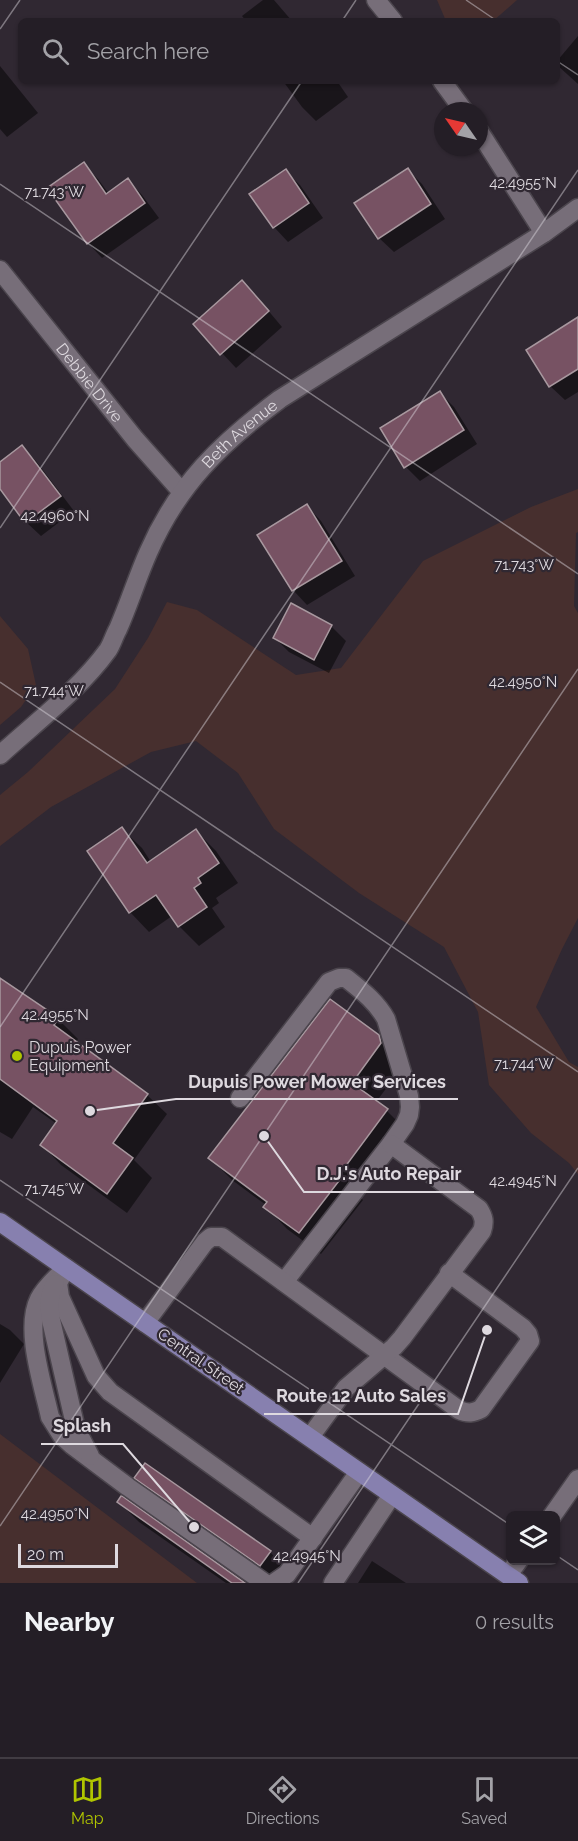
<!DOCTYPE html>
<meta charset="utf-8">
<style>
body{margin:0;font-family:Raleway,sans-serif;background:#302b32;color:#f1f3f6}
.controls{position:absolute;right:18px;bottom:18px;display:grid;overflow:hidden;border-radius:9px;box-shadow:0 2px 4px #0004}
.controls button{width:54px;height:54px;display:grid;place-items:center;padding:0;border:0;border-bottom:2px solid #413c43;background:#241e26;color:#f1f3f6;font:30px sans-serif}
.compass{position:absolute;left:434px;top:102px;width:54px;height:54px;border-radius:50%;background:#241e26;box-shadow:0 2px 4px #0004;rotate:304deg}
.scale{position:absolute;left:18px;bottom:15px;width:100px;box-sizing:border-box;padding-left:6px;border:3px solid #ded9df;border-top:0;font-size:16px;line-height:21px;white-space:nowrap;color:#ded9df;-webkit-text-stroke:4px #302832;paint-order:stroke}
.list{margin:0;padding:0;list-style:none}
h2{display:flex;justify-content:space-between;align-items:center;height:78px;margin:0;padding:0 24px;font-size:26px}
h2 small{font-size:20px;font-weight:400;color:#a3a2a7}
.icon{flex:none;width:33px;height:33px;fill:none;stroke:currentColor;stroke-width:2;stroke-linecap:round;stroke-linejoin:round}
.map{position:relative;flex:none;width:578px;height:1583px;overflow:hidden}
.search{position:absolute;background:#241e26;box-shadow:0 2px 4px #0004;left:18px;right:18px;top:18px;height:66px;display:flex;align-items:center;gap:15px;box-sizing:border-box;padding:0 21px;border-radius:9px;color:#a3a2a7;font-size:22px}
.sheet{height:174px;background:#241e26}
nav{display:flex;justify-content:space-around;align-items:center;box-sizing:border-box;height:84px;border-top:2px solid #413c43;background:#241e26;font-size:16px;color:#a3a2a7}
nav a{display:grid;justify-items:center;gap:3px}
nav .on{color:#b0c500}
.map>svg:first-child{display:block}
.green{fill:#472f2e}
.shadow{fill:#0007}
.building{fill:#775263;stroke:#a8989f;stroke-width:1.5}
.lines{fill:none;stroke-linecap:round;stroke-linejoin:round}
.minor-casing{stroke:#4b454d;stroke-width:21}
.major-casing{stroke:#4b454d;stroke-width:21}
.minor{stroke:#776e79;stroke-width:18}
.major{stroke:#8780af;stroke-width:18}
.ticks{fill:none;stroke:#ded9df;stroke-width:1.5;stroke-opacity:0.45}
.poi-dot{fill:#b0c500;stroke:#302832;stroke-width:2}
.labels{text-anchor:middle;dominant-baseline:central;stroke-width:4.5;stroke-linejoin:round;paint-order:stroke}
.street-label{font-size:16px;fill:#ded9df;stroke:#302832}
.poi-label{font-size:16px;fill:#ded9df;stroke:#302832;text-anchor:start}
.ticks-label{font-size:15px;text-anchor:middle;fill:#ded9df;stroke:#302832;stroke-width:4.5;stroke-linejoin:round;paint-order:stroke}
.leader{fill:none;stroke:#ded9df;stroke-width:2}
.callout-dot{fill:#ded9df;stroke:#302832;stroke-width:2}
.callout-label{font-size:18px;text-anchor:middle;font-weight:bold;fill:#ded9df;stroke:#302832;stroke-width:4.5;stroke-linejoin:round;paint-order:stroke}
</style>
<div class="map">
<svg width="578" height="1583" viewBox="0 0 578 1583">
<rect width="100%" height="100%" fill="#302832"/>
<path class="green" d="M 437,0 L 517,0 L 493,21 L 446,21 Z
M 578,489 L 578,532 L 576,533 L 574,606 L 578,613 L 578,918 L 562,949 L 536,1007 L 569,1062 L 578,1067 L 578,1174 L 569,1163 L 531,1133 L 489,1085 L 478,1012 L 444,947 L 359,893 L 274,829 L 238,773 L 196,741 L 151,752 L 51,807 L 0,846 L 0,795 L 28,772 L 115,689 L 148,638 L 167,602 L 197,610 L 296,675 L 341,668 L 423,561 L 531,507 Z
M 0,616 L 28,649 L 36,685 L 21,707 L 0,725 Z
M 0,1434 L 197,1583 L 0,1583 Z"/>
<path class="shadow" d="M 263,0 L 274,0 L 292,21 L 246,21 L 242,16 Z
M 578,36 L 578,84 L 557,65 L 557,61 Z
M 0,66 L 38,113 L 7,137 L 0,129 Z
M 283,81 L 337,81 L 348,97 L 316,121 L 302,107 Z
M 83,164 L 98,179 L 109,194 L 128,180 L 142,195 L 159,218 L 102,258 L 88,243 L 49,189 Z
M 408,170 L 422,184 L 445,219 L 394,252 L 379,238 Z
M 285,171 L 300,185 L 323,218 L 288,242 L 274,227 L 251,195 Z
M 256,296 L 282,327 L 236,368 L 195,324 Z
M 578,319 L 578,392 L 565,400 L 550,386 Z
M 439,392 L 454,407 L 477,444 L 420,481 L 406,467 Z
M 22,447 L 36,461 L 74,511 L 41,536 L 26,522 L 0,486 L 0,464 Z
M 307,506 L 321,521 L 355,576 L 307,605 L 293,590 L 259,535 Z
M 292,605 L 331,626 L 346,641 L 329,673 L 289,652 L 275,638 Z
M 122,829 L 142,848 L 151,862 L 196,831 L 216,851 L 238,883 L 216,898 L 219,903 L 212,908 L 225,927 L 199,946 L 179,926 L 172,916 L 149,932 L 130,912 Z
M 0,980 L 58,1019 L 78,1039 L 76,1042 L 147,1095 L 167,1114 L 134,1160 L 152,1178 L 127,1213 L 61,1165 L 42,1145 L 57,1124 L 33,1107 L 12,1139 L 0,1132 Z
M 378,1036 L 401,1059 L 403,1066 L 376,1102 L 387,1111 L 409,1133 L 360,1197 L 363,1200 L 321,1254 L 287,1229 L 265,1206 L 266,1205 L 232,1180 L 210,1158 Z
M 0,1324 L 10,1330 L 24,1344 L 0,1383 Z
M 136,1477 L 270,1552 L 289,1572 L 278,1583 L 156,1497 Z
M 119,1502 L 243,1583 L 226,1583 L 139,1522 Z
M 372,1561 L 406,1583 L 358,1583 Z"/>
<path class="building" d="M 84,162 L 106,194 L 128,178 L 145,203 L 87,244 L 47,188 Z
M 408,168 L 431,204 L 378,239 L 354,203 Z
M 286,169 L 309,203 L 273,228 L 249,194 Z
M 242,280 L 269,311 L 220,355 L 193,324 Z
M 578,317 L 578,369 L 549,387 L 526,350 Z
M 440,391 L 464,430 L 404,468 L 380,428 Z
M 22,445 L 61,496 L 25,523 L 0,489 L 0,462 Z
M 307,504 L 342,561 L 292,591 L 257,535 Z
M 291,603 L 332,625 L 314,660 L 273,638 Z
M 122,827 L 147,863 L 196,829 L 219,863 L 198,878 L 201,883 L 194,888 L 207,907 L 178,927 L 156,895 L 129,913 L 87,851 Z
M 0,978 L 59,1018 L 54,1025 L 148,1094 L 113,1143 L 133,1158 L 107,1194 L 40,1145 L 57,1121 L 0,1079 Z
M 330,999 L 379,1035 L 381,1043 L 352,1083 L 388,1109 L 339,1175 L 342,1177 L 299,1233 L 263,1207 L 267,1202 L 208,1158 Z
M 145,1463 L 271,1551 L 260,1566 L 134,1478 Z
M 121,1496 L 122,1496 L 245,1583 L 232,1583 L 117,1502 Z"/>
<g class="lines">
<defs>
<g id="minor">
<path d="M 376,0 L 393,21"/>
<path d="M 442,81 L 464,111"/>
<path d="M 479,131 L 544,233"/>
<path id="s1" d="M 0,270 L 135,439 L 182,492"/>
<path id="s2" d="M 0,755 C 36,722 79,690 108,650 C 112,644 114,636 118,629 C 129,604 137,578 148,553 C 178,484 221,443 280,399 L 544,233 L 578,208"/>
<path d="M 240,1098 L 329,982 L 339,978 L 346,978 C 361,990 376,1001 386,1019 L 409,1096 L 410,1107 L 409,1115 L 405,1124 L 391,1144 L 284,1282"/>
<path d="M 66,1268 C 57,1277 45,1287 39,1299 C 24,1329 43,1385 50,1417 L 62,1436 L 72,1445 L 128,1487 L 265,1583"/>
<path d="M 64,1272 L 58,1283 L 60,1297 L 96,1376 L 110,1392 L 313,1538"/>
<path d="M 55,1284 C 48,1296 49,1306 51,1320 L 76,1429 L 90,1456"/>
<path d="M 145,1323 L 205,1242 L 211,1237 L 222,1237 L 459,1410 C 468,1414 473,1413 481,1409 L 530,1341 L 528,1334 L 523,1328 L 449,1273"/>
<path d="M 310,1437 L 346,1388 L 394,1347 L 402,1338 L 482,1231 C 485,1222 484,1217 479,1209 L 391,1144"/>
<path d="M 552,1516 L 578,1479"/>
<path d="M 508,1575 L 519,1560"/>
<path d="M 274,1583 L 287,1574 L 359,1472"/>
<path d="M 333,1583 L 392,1495"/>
</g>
<path id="major" d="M 0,1222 L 519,1583"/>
</defs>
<use href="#minor" class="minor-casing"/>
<use href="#major" class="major-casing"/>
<use href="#minor" class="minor"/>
<use href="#major" class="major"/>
</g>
<path class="ticks" d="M 466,0 L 497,21M 342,21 L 356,0M 0,29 L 20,0M 557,61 L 578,75M 0,184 L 578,574M 0,528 L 302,81M 0,682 L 578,1072M 0,1027 L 578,170M 0,1180 L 510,1525M 0,1526 L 578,669M 556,1555 L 578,1570M 298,1583 L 578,1168"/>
<circle class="poi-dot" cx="17" cy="1056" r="6"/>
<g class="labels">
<g class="street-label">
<text stroke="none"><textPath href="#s1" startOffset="144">Debbie Drive</textPath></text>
<text stroke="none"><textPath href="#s2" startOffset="408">Beth Avenue</textPath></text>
<text transform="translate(201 1361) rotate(35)">Central Street</text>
</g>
<g class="poi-label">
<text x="29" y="1047">Dupuis Power<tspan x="29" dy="18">Equipment</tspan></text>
</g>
</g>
<g class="ticks-label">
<text x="523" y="188">42.4955°N</text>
<text x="54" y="197">71.743°W</text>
<text x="55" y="521">42.4960°N</text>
<text x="524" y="570">71.743°W</text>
<text x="523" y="687">42.4950°N</text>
<text x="54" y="696">71.744°W</text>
<text x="55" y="1020">42.4955°N</text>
<text x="524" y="1069">71.744°W</text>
<text x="523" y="1186">42.4945°N</text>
<text x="54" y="1194">71.745°W</text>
<text x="55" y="1519">42.4950°N</text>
<text x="307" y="1561">42.4945°N</text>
</g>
<path class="leader" d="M90 1111L176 1099H458M264 1136L304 1192H474M487 1330L458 1414H264M194 1527L123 1444H41"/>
<g class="callout-dot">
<circle cx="90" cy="1111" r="6"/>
<circle cx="264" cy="1136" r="6"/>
<circle cx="487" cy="1330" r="6"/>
<circle cx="194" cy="1527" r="6"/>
</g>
<g class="callout-label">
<text x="317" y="1088">Dupuis Power Mower Services</text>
<text x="389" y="1180">D.J.'s Auto Repair</text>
<text x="361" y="1402">Route 12 Auto Sales</text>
<text x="82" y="1432">Splash</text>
</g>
</svg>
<div class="controls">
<button><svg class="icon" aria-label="layers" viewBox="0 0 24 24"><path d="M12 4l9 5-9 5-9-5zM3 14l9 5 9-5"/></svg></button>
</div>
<svg class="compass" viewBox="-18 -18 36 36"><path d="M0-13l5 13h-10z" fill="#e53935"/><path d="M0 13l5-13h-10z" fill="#a3a2a7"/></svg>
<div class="scale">20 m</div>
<div class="search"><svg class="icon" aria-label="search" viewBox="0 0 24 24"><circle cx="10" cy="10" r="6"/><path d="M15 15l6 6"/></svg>Search here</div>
</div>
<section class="sheet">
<h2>Nearby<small>0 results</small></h2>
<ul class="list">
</ul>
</section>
<nav>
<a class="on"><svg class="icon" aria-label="map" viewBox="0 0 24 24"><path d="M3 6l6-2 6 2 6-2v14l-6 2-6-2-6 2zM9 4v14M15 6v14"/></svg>Map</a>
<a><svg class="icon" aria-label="directions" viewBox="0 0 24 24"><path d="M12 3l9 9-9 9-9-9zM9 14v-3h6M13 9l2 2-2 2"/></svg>Directions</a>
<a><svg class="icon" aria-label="saved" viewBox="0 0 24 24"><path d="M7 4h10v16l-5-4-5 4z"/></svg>Saved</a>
</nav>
